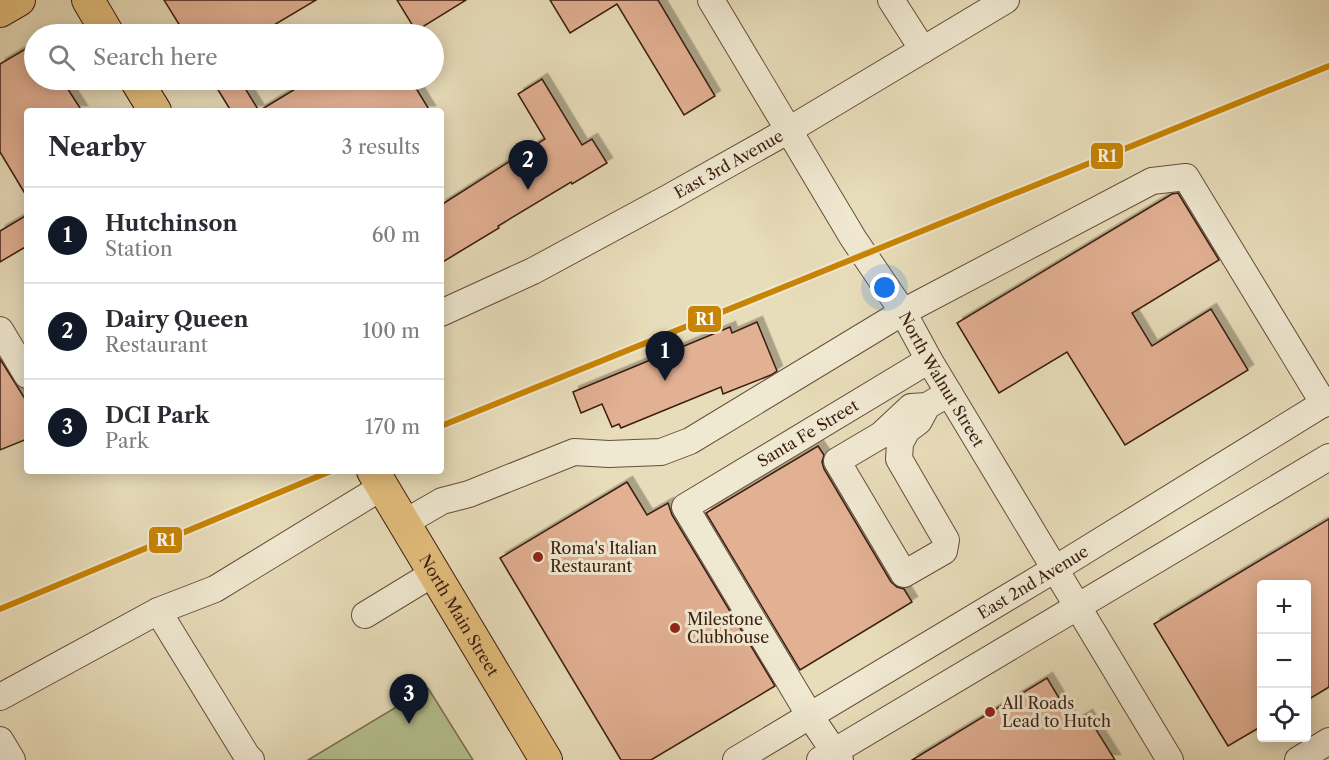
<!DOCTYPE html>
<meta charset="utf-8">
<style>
body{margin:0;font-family:"Libre Caslon Text",serif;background:#f2f2f3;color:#2b2b33}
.controls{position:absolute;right:18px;bottom:18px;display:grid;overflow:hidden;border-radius:6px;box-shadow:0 3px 15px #0003}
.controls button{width:54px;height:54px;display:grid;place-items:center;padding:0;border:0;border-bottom:2px solid #e1e1e2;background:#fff;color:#2b2b33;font:30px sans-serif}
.you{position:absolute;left:885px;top:288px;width:21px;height:21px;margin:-15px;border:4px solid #fff;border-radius:50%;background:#1a73e8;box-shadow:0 0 0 9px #1a73e833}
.badge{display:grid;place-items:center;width:39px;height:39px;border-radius:50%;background:#111827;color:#fff;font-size:20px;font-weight:700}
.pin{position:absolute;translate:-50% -50px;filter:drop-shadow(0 2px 3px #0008)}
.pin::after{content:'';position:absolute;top:32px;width:21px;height:18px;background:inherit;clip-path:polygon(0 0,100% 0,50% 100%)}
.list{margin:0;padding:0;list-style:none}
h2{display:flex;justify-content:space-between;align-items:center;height:78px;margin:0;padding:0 24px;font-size:26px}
h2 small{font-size:20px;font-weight:400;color:#7c7c81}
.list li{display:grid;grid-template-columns:39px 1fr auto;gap:18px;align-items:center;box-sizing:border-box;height:96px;padding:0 24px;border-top:2px solid #e1e1e2}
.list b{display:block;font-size:22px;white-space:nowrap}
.list p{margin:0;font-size:20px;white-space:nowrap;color:#7c7c81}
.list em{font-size:20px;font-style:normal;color:#7c7c81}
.icon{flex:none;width:33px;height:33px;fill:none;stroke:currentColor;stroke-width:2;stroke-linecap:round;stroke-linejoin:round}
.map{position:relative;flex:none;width:1329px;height:760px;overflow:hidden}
.search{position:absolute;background:#fff;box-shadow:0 3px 15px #0003;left:24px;top:24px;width:420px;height:66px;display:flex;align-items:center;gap:15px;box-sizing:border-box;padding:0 21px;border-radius:33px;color:#7c7c81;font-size:22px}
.panel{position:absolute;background:#fff;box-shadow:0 3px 15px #0003;left:24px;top:108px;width:420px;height:366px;border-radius:6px}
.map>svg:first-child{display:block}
.green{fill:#b6c190;stroke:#786f50;stroke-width:1.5}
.building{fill:#e2b093;stroke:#3a1d11;stroke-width:1.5;filter:url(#shadow)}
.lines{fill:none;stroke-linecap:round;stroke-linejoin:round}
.minor-casing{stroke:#664d3b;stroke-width:28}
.major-casing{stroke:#3a1d11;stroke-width:34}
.minor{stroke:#f0e9d2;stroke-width:26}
.major{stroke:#e4be7d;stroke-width:32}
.rail-1-casing{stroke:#f0e9d2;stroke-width:10}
.rail-1{stroke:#c88404;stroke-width:6}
.poi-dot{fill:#8f2418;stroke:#f0e9d2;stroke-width:2}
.labels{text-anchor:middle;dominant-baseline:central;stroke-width:6;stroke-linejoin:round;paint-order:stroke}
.street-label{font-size:16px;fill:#3a1d11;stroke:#f0e9d2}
.poi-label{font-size:16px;fill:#3a1d11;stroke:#f0e9d2;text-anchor:start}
.line-badge{stroke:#f0e9d2;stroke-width:2}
.badge-label{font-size:16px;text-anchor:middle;font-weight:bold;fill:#fff}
</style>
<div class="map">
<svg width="1329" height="760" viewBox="0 0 1329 760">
<defs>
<filter id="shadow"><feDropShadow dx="5.5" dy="-5.5" stdDeviation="0" flood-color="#0004"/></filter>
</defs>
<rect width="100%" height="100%" fill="#e8ddba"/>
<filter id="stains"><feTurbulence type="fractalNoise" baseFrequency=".00333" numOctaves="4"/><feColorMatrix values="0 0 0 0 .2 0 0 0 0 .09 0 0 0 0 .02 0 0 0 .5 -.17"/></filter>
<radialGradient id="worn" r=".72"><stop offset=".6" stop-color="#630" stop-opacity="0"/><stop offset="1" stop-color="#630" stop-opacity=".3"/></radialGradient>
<path class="green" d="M 428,688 L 473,760 L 308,760 Z"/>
<path class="building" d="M 164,0 L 316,0 L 259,34 L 185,34 Z
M 397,0 L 466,0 L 416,31 Z
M 550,0 L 658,0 L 715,96 L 684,115 L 617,4 L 570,33 Z
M 34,44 L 34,80 L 62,80 L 82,111 L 27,111 L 27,197 L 0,152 L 0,64 Z
M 542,79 L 582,145 L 592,139 L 607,163 L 572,184 L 571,182 L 498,226 L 499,228 L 441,263 L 441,205 L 545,139 L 518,94 Z
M 212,80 L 240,80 L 259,111 L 310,80 L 411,80 L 430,111 L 231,111 Z
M 1178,193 L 1219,260 L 1132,313 L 1152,346 L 1211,309 L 1248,370 L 1125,445 L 1067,352 L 999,393 L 957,323 L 1172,194 Z
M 27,215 L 27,246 L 0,262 L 0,231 Z
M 757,322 L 777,371 L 771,375 L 723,394 L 721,387 L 621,428 L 619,424 L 612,427 L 602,404 L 581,413 L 573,392 L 730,327 L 732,333 Z
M 0,359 L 27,402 L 27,439 L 0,450 Z
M 818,446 L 824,455 L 822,462 L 824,469 L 891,582 L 897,587 L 904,589 L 912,602 L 800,670 L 706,513 Z
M 627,482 L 647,515 L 668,503 L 672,515 L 775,686 L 651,760 L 621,760 L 500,558 Z
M 1329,519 L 1329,687 L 1306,701 L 1306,585 L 1262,585 L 1262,726 L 1228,746 L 1154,624 Z
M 1047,678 L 1074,723 L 1087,715 L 1115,760 L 912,760 Z"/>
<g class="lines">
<defs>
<g id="minor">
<path id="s1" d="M 711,0 L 853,238 L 903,312 L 929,360 L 1170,760"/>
<path d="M 891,0 L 923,50"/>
<path id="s2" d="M 441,313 L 533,271 L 668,198 L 789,130 L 1006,0"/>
<path d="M 0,330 L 27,375"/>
<path d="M 927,406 L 911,407 L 881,435 L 837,461 L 904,574 L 944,551 L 946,540 L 899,459 L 900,443 L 907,430 L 919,421 L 927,406 L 949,393"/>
<path d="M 404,523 L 442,501 L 469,494 L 574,452 L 609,454 L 661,452 L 690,441 L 903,312 L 1152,181 L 1186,177 L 1324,404"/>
<path d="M 158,611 L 247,756 L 251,760"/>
<path d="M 365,615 L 434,573"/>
<path d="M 0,697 L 158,611 L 215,589 L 382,487"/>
<path d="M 0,740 L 12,760"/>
<path id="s3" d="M 736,760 L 1055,569 L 1329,400"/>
<path d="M 820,760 L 1329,457"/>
<path id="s4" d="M 840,760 L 810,716 L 685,507 L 929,360"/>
<path d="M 1298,760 L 1329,741"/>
</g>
<g id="major">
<path d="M 88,0 L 108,34"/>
<path d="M 0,11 L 19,0"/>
<path d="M 136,80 L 155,111"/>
<path id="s5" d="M 373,471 L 546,760"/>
</g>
</defs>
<use href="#minor" class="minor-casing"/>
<use href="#major" class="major-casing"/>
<use href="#minor" class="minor"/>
<use href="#major" class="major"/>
<defs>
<path id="rail-1" d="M 441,426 L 1329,66
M 0,609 L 331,471"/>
</defs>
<use href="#rail-1" class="rail-1-casing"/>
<use href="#rail-1" class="rail-1"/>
</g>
<g class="poi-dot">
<circle cx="538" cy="557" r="6"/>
<circle cx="675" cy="628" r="6"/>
<circle cx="990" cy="712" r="6"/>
</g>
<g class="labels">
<g class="street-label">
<text stroke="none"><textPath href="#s2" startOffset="324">East 3rd Avenue</textPath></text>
<text stroke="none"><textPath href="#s1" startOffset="444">North Walnut Street</textPath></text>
<text stroke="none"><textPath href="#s4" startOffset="440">Santa Fe Street</textPath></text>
<text stroke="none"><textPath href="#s3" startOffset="346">East 2nd Avenue</textPath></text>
<text stroke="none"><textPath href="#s5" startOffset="168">North Main Street</textPath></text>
</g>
<g class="poi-label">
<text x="550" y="548">Roma's Italian<tspan x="550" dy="18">Restaurant</tspan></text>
<text x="687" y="619">Milestone<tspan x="687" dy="18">Clubhouse</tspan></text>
<text x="1002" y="703">All Roads<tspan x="1002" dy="18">Lead to Hutch</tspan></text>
</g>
</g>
<g class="line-badge">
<rect x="1090" y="142" width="34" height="28" rx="6" fill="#c88404"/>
<rect x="687" y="305" width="35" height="28" rx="6" fill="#c88404"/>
<rect x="148" y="526" width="35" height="28" rx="6" fill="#c88404"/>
</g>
<g class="badge-label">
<text x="1107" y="162">R1</text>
<text x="705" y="325">R1</text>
<text x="166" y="546">R1</text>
</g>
<rect width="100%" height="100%" filter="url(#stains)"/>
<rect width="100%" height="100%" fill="url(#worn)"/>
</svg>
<div class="controls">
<button>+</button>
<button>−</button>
<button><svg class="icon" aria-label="locate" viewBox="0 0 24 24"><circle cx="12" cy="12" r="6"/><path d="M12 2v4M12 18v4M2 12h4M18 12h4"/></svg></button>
</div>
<div class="you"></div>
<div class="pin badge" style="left:665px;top:381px">1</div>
<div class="pin badge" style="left:528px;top:190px">2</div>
<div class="pin badge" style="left:409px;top:724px">3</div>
<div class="search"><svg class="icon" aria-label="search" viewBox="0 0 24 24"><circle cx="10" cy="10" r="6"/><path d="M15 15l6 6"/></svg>Search here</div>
<section class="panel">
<h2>Nearby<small>3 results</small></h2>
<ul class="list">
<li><span class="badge">1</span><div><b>Hutchinson</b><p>Station</p></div><em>60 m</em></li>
<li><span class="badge">2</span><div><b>Dairy Queen</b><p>Restaurant</p></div><em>100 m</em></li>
<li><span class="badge">3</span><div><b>DCI Park</b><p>Park</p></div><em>170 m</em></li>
</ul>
</section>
</div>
